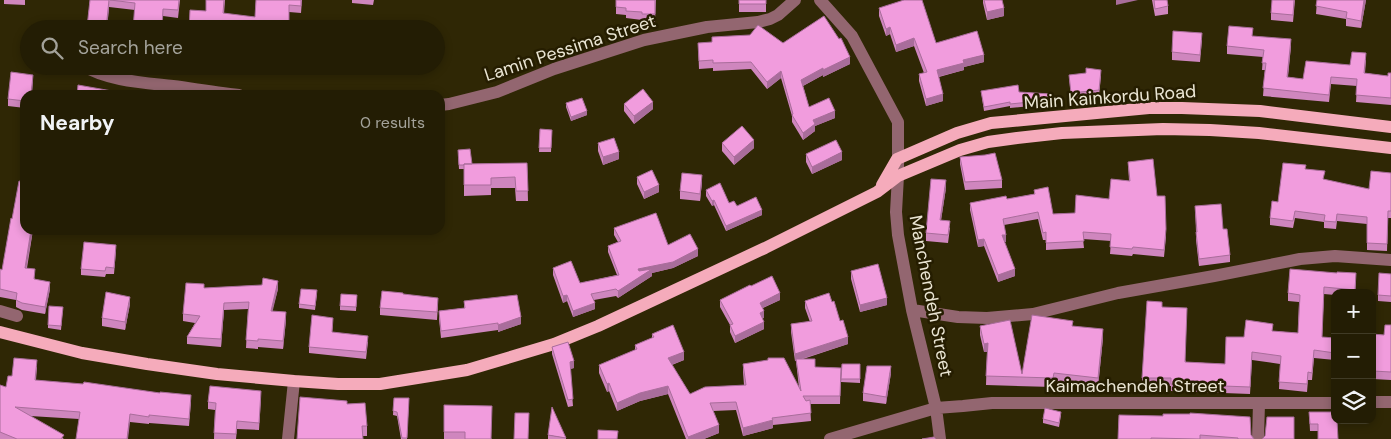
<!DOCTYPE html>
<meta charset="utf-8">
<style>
body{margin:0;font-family:"DM Sans",sans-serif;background:#2b260e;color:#f1f3f6}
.controls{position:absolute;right:15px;bottom:15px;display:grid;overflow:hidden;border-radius:10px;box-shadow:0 2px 8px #0003}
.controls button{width:45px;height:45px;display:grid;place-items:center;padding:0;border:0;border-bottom:1px solid #403b26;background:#231d04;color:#f1f3f6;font:25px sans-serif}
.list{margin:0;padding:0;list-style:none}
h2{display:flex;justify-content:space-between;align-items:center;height:65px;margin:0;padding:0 20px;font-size:21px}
h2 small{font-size:16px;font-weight:400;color:#a3a29a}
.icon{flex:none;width:28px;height:28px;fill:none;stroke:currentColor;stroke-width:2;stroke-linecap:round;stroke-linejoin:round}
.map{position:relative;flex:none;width:1391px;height:439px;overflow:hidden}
.search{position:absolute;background:#231d04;box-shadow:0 2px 8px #0003;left:20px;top:20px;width:425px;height:55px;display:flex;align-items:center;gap:12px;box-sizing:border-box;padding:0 18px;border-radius:28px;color:#a3a29a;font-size:19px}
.panel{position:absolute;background:#231d04;box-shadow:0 2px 8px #0003;left:20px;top:90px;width:425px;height:145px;border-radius:15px}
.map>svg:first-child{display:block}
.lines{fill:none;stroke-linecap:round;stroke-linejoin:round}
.minor{stroke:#936670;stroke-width:12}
.major{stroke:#f5abbb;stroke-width:12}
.wall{fill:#cf86be}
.shaded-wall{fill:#a96d9b}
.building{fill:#f19cdd;stroke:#a96d9b}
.labels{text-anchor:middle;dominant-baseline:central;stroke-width:5;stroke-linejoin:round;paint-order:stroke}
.street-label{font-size:18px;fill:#eae5d3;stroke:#251d00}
</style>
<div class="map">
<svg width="1391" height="439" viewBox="0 0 1391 439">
<rect width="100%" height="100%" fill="#2f2705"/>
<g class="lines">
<path class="minor" d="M 820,0 L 852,36 L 898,122 L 898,176 L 896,212 L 898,235 L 912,310 L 936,408 L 940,439
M 84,66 C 109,82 152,83 181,87 C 201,90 220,93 239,95
M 440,105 L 449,104 L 497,92 L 554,69 L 644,40 L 707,27 L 758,22 L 770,19 L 778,15 L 795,0
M 912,310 L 958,317 L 987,318 L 1033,314 L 1118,293 L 1214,276 L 1300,259 L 1335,256 L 1391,260
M 0,311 L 17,316
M 1372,402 L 1391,402
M 288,439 L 294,381
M 830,439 L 936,408 L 963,406 L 992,403 L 1335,403
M 1258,439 L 1259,403"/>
<path class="major" d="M 882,185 L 897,159 L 957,133 L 991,123 L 1107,112 L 1149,108 L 1182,108 L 1260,111 L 1391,127
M 0,332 L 82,353 L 147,364 L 217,374 L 294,381 L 338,384 L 380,384 L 467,370 L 554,344 L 598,326 L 765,248 L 877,192 L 898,176 L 960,150 L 988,142 L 1017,138 L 1062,133 L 1163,129 L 1210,130 L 1259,133 L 1391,148"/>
</g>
<path class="wall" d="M 4,0 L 25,0 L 25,5 L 4,4 Z
M 90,0 L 180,0 L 178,18 L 163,16 L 162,29 L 133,29 L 135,10 L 109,7 L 107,29 L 87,27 Z
M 206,0 L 225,0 L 224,14 L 255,17 L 256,0 L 302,0 L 301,13 L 289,12 L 289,29 L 206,11 Z
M 352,0 L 374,0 L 373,5 L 352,3 Z
M 616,0 L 656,0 L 655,22 L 642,21 L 642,20 L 626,18 L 626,15 L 616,14 Z
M 739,0 L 766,0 L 766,12 L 739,12 Z
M 983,0 L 1002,0 L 1004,16 L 987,20 L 983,3 Z
M 1152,0 L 1167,0 L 1168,6 L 1168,14 L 1155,16 Z
M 1295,0 L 1293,22 L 1271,20 L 1271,13 Z
M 1317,0 L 1366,0 L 1361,28 L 1346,26 L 1346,19 L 1316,14 Z
M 879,8 L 936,43 L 984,62 L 964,67 L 964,70 L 939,77 L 943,101 L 926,106 L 919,81 L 919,74 L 924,73 L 914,46 L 896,52 L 890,34 L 886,36 L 879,16 Z
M 1253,36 L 1291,46 L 1288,77 L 1303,79 L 1366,60 L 1365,73 L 1388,76 L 1391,73 L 1391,105 L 1356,102 L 1357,86 L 1331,84 L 1329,102 L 1263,96 L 1265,70 L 1262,70 L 1263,57 L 1227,54 L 1227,46 Z
M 1202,40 L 1200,62 L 1172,60 L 1172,52 Z
M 698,43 L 783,43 L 850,64 L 823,77 L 823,75 L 803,86 L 809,107 L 835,118 L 815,126 L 815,131 L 803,140 L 792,122 L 792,116 L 781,78 L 767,89 L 751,69 L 713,71 L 713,68 L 699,69 Z
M 213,66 L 229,66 L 229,70 L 213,71 Z
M 1069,75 L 1101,76 L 1099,96 L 1071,99 Z
M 33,82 L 25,95 L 25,108 L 8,106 L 8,99 Z
M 981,91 L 1019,92 L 1050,94 L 1050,104 L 1010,108 L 1010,106 L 984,111 Z
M 566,103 L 587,115 L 571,121 L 566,107 Z
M 624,104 L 653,109 L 634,124 L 624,111 Z
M 540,129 L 552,130 L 551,152 L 539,152 Z
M 598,143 L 619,159 L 603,165 L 598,151 Z
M 722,143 L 754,148 L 734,165 L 722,151 Z
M 458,154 L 472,164 L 527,163 L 528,201 L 516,201 L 515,188 L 491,188 L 491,195 L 464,196 L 464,169 L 459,169 Z
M 806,154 L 842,160 L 812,174 L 806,162 Z
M 960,157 L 1002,180 L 1002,188 L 965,190 L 960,164 Z
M 1128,162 L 1157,196 L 1166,237 L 1164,257 L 1133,254 L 1132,256 L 1110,254 L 1111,241 L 1083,239 L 1084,248 L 1046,250 L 1046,240 L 1043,240 L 1038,219 L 1004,225 L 1006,242 L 1004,242 L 1015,276 L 998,282 L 984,246 L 978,247 L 970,210 L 970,203 L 1007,199 L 1034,194 L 1034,190 L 1053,214 L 1075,213 L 1109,199 L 1129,181 Z
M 1306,169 L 1324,180 L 1369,189 L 1391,173 L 1391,218 L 1388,218 L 1387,251 L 1367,250 L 1367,224 L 1337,221 L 1336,229 L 1324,228 L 1324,222 L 1295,218 L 1293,228 L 1270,225 L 1270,218 L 1278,202 Z
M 637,177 L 659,192 L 644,199 L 637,184 Z
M 702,182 L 700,201 L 680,199 L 680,191 Z
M 946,188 L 941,220 L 950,228 L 948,243 L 926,241 L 926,233 Z
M 706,190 L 729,203 L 762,215 L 726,231 L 714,205 L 712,206 L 706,196 Z
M 1195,206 L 1223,229 L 1230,255 L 1230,262 L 1199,266 L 1196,240 L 1196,232 Z
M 614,228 L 698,256 L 673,268 L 652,273 L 652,276 L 618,298 L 616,296 L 594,300 L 595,309 L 573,317 L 567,301 L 563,303 L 553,275 L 553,268 L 580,283 L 617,275 L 608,252 L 608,246 L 618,242 L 614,235 Z
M 33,230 L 27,268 L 35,279 L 50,289 L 45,314 L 22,310 L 16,307 L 16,300 L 0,297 L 0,269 L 2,270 Z
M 114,230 L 122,230 L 121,232 Z
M 116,251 L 114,274 L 106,274 L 105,277 L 81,275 L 81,269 Z
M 851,271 L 887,305 L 860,312 L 851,279 Z
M 1391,274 L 1391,302 L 1378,301 L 1378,295 Z
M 1356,281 L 1355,293 L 1335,293 L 1335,295 L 1324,294 L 1322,337 L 1335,338 L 1335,360 L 1314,358 L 1312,380 L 1308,380 L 1307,392 L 1279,389 L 1280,364 L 1252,360 L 1250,394 L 1171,391 L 1171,386 L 1142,386 L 1142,378 L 1162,307 L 1186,362 L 1225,364 L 1244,337 L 1273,331 L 1298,333 L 1299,302 L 1288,301 L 1288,293 Z
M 751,286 L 780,300 L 763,308 L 764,318 L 762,318 L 764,329 L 735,343 L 730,332 L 730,325 L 720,307 L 720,300 Z
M 204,288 L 278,289 L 272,311 L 286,320 L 283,349 L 258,347 L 258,349 L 246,348 L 248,309 L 224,310 L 221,347 L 187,344 L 187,337 L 195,323 L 183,321 L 183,314 Z
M 317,294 L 315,310 L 299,308 L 299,304 Z
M 403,294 L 438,305 L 437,320 L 380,315 L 380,308 Z
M 357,295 L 356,311 L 340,310 L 340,306 Z
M 464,301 L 521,324 L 498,332 L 498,330 L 441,338 L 439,319 L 439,311 L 464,308 Z
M 805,301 L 832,302 L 848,344 L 803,359 L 815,367 L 841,368 L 840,404 L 810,404 L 811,421 L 773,425 L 773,428 L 743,436 L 736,410 L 713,411 L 719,433 L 704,439 L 686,439 L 668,394 L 640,401 L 617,411 L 609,391 L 607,392 L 599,373 L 599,365 L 635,350 L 635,345 L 652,338 L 652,334 L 684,360 L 672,365 L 690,394 L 744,385 L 743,372 L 743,364 L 799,388 L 796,361 L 795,361 L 791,332 L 791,324 L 810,322 L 805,308 Z
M 130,304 L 125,330 L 102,326 L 102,318 Z
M 63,307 L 61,330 L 48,328 L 48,325 Z
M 333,324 L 332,332 L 368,342 L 366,359 L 309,353 L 309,347 Z
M 1391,325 L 1391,380 L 1373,379 L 1372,334 L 1384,335 Z
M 980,326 L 1022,374 L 1073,326 L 1103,338 L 1098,387 L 1054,382 L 1053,387 L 986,385 L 987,352 L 984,352 L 980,335 Z
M 552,347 L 574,368 L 570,369 L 573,406 L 568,407 L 552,354 Z
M 842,364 L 860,364 L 860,383 L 841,382 Z
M 37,367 L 36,380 L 191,402 L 189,426 L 149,423 L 149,424 L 130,422 L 79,419 L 30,416 L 64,439 L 0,439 L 0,385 L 6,387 L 12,376 Z
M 891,373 L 886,404 L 863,401 L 863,393 Z
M 261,398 L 259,430 L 237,429 L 236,439 L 214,439 L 215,410 L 208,409 L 208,402 Z
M 394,398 L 409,398 L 407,439 L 401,439 L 397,416 L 393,415 Z
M 347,404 L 367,426 L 367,436 L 363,436 Z
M 444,405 L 492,439 L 444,439 Z
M 1309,412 L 1338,439 L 1318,431 L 1310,431 Z
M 1061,415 L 1059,427 L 1043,423 L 1043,419 Z
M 1119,415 L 1251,435 L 1254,439 L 1118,439 Z
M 548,435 L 566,438 L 566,439 L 548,439 Z"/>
<path class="shaded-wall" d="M 109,0 L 109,7 L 107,29 L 106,29 Z
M 1116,0 L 1138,0 L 1116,5 Z
M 1364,0 L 1366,0 L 1361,28 L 1361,21 Z
M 1004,8 L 1004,16 L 987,20 L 987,12 Z
M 890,27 L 890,34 L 886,36 L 886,29 Z
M 914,38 L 914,46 L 896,52 L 896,45 Z
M 1291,39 L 1291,46 L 1287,84 L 1287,77 Z
M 984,55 L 984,62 L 964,67 L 964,70 L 937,77 L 937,70 L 963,60 Z
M 850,57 L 850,64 L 823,77 L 823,70 Z
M 823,68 L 823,75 L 801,87 L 801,80 Z
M 781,71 L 781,78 L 767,89 L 767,82 Z
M 33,75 L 33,82 L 32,95 L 31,95 Z
M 943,94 L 943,101 L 926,106 L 926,99 Z
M 653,102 L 653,109 L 634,124 L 634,116 Z
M 587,111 L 587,115 L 571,121 L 571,117 Z
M 835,111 L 835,118 L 815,126 L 815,131 L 803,140 L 803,133 L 813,120 Z
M 754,140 L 754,148 L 734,165 L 734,157 Z
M 619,152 L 619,159 L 603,165 L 603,157 Z
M 842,152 L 842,160 L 812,174 L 812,167 Z
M 702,175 L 702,182 L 700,201 L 700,194 Z
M 946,180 L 946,188 L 940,227 L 940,220 Z
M 659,185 L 659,192 L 644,199 L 644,192 Z
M 714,200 L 714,205 L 712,206 L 712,201 Z
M 762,210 L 762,215 L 726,231 L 726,226 Z
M 31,230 L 33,230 L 25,275 L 25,268 Z
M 1002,235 L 1006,235 L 1006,242 L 1002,242 Z
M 984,239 L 984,246 L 978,247 L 978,240 Z
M 698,249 L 698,256 L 673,268 L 652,273 L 652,276 L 618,298 L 618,291 L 638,269 Z
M 1015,269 L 1015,276 L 998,282 L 998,275 Z
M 278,281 L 278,289 L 271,318 L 271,311 Z
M 50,282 L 50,289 L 45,314 L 45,307 Z
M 780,293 L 780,300 L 760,309 L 760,303 Z
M 567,295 L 567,301 L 563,303 L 563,296 Z
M 130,297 L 130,304 L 125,330 L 125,322 Z
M 887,298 L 887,305 L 860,312 L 860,305 Z
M 224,303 L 224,310 L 221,347 L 221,339 Z
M 595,303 L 595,309 L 573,317 L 573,311 Z
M 764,311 L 764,318 L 760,320 L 760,313 Z
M 286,312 L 286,320 L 283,349 L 283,341 Z
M 521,317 L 521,324 L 498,332 L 498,325 Z
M 764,322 L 764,329 L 735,343 L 735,336 Z
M 1103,329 L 1103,338 L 1098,387 L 1098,378 Z
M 848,337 L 848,344 L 795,361 L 795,354 Z
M 988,343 L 988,352 L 984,352 L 984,344 Z
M 684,352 L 684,360 L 668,366 L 668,358 Z
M 574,361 L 574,368 L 570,369 L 570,362 Z
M 891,366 L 891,373 L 886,404 L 886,397 Z
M 609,383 L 609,391 L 607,392 L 607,384 Z
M 668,386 L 668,394 L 640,401 L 617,411 L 617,403 L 640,393 Z
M 130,414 L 130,422 L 128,439 L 127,439 Z
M 773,420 L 773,428 L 743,436 L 743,428 Z
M 719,425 L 719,433 L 704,439 L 688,439 L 688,437 Z"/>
<path class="building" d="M 90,0 L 109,0 L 106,29 L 84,29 L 84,27 L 87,27 Z
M 110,0 L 179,0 L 178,10 L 163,9 L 162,29 L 133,29 L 135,3 Z
M 206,0 L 224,0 L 223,13 L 255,17 L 256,0 L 301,0 L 301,6 L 289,5 L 289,29 L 189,29 L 190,10 L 206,11 Z
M 616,0 L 655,0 L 655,14 L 642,14 L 642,12 L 626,11 L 626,8 L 616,7 Z
M 739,0 L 766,0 L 766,4 L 739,4 Z
M 904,0 L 922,0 L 936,43 L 977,31 L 984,55 L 963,60 L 964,63 L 937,70 L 943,94 L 926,99 L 919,74 L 927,72 L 914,38 L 896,45 L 890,27 L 886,29 L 879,8 Z
M 984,0 L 1002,0 L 1004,8 L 987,12 Z
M 1154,0 L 1167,0 L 1168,6 L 1155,9 Z
M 1272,0 L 1294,0 L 1293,15 L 1271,13 Z
M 1317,0 L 1364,0 L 1361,21 L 1346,18 L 1347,12 L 1316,6 Z
M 824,16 L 839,39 L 841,38 L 850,57 L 823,70 L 823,68 L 801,80 L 809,107 L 829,98 L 835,111 L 813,120 L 815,124 L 803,133 L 792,115 L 793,114 L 781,71 L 767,82 L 751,62 L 713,63 L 713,60 L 699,61 L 698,43 L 712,42 L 712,37 L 750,35 L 758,25 L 783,43 Z
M 1229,26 L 1253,28 L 1252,36 L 1291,39 L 1287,77 L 1303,79 L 1306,61 L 1350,65 L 1352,52 L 1366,53 L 1364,73 L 1388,76 L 1388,73 L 1391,73 L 1391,98 L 1356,95 L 1357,79 L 1331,77 L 1329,95 L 1263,88 L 1266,63 L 1262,63 L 1264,50 L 1227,46 Z
M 1173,31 L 1202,33 L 1200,55 L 1172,52 Z
M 1086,68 L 1101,70 L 1099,90 L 1071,93 L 1069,75 L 1086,73 Z
M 11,72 L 33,75 L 31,95 L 25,95 L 25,101 L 8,99 Z
M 78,85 L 129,94 L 129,95 L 77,95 Z
M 1018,85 L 1019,92 L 1050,94 L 1050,100 L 1010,104 L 1010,102 L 984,107 L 981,91 Z
M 643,89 L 653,102 L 634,116 L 624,104 Z
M 582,98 L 587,111 L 571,117 L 566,103 Z
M 742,126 L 754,140 L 734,157 L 722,143 Z
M 540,129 L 552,130 L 551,148 L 539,148 Z
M 614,138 L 619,152 L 603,157 L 598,143 Z
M 836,140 L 842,152 L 812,167 L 806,154 Z
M 470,149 L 472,164 L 464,164 L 464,165 L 459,165 L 458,150 Z
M 995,153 L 1002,180 L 965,182 L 960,157 L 985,155 Z
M 1153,159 L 1157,196 L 1165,196 L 1166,229 L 1164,250 L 1133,247 L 1132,249 L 1110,247 L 1111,234 L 1083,232 L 1084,241 L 1046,243 L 1046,232 L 1043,233 L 1038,212 L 1003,219 L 1006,235 L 1002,235 L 1015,269 L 998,275 L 984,239 L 978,240 L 970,203 L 1006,196 L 1007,199 L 1035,194 L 1034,190 L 1048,187 L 1053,214 L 1075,213 L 1076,195 L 1109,199 L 1111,179 L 1130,181 L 1128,162 Z
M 527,163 L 528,191 L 516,191 L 515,177 L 491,178 L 491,185 L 464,185 L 464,164 Z
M 1283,163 L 1306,165 L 1305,169 L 1325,171 L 1323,179 L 1369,189 L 1371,171 L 1391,173 L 1391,211 L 1388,211 L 1387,244 L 1367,243 L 1367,217 L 1337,214 L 1336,222 L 1324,221 L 1325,215 L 1295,211 L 1293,221 L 1270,218 L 1272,201 L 1278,202 Z
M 652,170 L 659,185 L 644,192 L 637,177 Z
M 682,173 L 702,175 L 700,194 L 680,191 Z
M 931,179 L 946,180 L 940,220 L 950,221 L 948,235 L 926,233 Z
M 19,181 L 25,182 L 25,230 L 31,230 L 25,268 L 35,269 L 34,279 L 50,282 L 45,307 L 22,303 L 16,300 L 17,293 L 0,289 L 0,269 L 2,270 L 11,218 L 12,219 Z
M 720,183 L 729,203 L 734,201 L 737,206 L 756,197 L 762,210 L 726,226 L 714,200 L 712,201 L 706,190 Z
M 1221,204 L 1223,229 L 1227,229 L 1230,255 L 1199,259 L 1196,232 L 1197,232 L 1195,206 Z
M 656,213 L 668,245 L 690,234 L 698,249 L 673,262 L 638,269 L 639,271 L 652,269 L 618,291 L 616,289 L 591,294 L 595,303 L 573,311 L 567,295 L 563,296 L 553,268 L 571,261 L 580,283 L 619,275 L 608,246 L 621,241 L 614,228 Z
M 84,242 L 116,245 L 114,268 L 106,267 L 105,271 L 81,269 Z
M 878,264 L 887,298 L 860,305 L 851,271 Z
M 1290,269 L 1337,273 L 1337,272 L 1356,273 L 1355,290 L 1324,287 L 1322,337 L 1335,338 L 1335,353 L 1314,350 L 1312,373 L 1308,372 L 1307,384 L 1279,382 L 1281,356 L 1252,352 L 1250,387 L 1171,384 L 1171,378 L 1142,378 L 1147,301 L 1162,302 L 1162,307 L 1187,308 L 1185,362 L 1225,364 L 1226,337 L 1244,337 L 1246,320 L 1273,324 L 1272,331 L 1298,333 L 1300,295 L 1288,293 Z
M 1379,273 L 1391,274 L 1391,296 L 1378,295 Z
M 772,276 L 780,293 L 760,303 L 764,311 L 760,313 L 764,322 L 735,336 L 730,325 L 733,324 L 720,300 L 750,285 L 751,286 Z
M 263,278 L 278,281 L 271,311 L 286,312 L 283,341 L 258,339 L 258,341 L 246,340 L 249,302 L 224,303 L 221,339 L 187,337 L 200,316 L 183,314 L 186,283 L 204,284 L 204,288 L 262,285 Z
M 301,289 L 317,290 L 315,306 L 299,304 Z
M 382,291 L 403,293 L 403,294 L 438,298 L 437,312 L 380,308 Z
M 106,292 L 130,297 L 125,322 L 102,318 Z
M 829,293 L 832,302 L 834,301 L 840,321 L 843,320 L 848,337 L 795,354 L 791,324 L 812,321 L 805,301 Z
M 341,294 L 357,295 L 356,307 L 340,306 Z
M 517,295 L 521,317 L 498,325 L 498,323 L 441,331 L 439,311 L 465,308 L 464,301 Z
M 49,306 L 63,307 L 61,326 L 48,325 Z
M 312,315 L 333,318 L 332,332 L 368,336 L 366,352 L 309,347 Z
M 1032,315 L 1073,321 L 1072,326 L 1103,329 L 1098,378 L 1054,373 L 1053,378 L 986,376 L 988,343 L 984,344 L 980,326 L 1010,320 L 1022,374 Z
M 673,325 L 684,352 L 668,358 L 690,394 L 705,387 L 746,385 L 743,364 L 768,360 L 768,358 L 784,358 L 801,391 L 796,359 L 815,359 L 815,367 L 841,368 L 840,396 L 803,396 L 806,401 L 810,400 L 811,413 L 772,418 L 773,420 L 743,428 L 736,402 L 710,403 L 719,425 L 688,437 L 668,386 L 640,393 L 617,403 L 609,383 L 607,384 L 599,365 L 637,349 L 635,345 L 654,337 L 652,334 Z
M 1385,325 L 1391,325 L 1391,372 L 1373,371 L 1372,334 L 1384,335 Z
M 568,342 L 574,361 L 570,362 L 573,399 L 568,400 L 552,347 Z
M 14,358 L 37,360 L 35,380 L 83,384 L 84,382 L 160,393 L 160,392 L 191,395 L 189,419 L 149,415 L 149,417 L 130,414 L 127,439 L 76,439 L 80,412 L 15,407 L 64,435 L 61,439 L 17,439 L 0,432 L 0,385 L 6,387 L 8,376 L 12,376 Z
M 842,364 L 860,364 L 860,379 L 841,379 Z
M 867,366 L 891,366 L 886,397 L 863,393 Z
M 210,386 L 261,391 L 259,423 L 237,421 L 236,434 L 214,433 L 216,403 L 208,402 Z
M 300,397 L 347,401 L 347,404 L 365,403 L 367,426 L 362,426 L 363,439 L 297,439 Z
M 394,398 L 409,398 L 407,438 L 402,438 L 397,412 L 393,411 Z
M 444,405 L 492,406 L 491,439 L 465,439 L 465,432 L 444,432 Z
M 552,407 L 566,438 L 548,435 Z
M 1045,408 L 1061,412 L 1059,423 L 1043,419 Z
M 1309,412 L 1335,412 L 1335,420 L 1337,420 L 1338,439 L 1318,439 L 1318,424 L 1310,424 Z
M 515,413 L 529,413 L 528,439 L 514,439 Z
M 1190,413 L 1250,417 L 1251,435 L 1254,439 L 1238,439 L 1238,438 L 1200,435 L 1200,439 L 1151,438 L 1151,439 L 1118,439 L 1119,415 L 1163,416 L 1163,414 L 1190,414 Z
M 1267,417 L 1294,417 L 1294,439 L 1262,439 L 1265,436 Z
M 598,430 L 618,431 L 617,439 L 598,439 Z
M 934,437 L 936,439 L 922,439 Z"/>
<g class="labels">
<g class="street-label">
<text transform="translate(570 48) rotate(-18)">Lamin Pessima Street</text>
<text transform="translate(1110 97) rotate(-4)">Main Kainkordu Road</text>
<text transform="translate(931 296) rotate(79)">Manchendeh Street</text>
<text x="1135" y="386">Kaimachendeh Street</text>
</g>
</g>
</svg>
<div class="controls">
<button>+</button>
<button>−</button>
<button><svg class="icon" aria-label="layers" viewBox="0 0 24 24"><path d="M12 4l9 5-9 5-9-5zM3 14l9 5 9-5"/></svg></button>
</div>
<div class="search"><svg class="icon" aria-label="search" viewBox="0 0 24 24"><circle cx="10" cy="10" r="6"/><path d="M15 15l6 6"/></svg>Search here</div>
<section class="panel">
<h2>Nearby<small>0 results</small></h2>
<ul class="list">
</ul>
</section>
</div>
